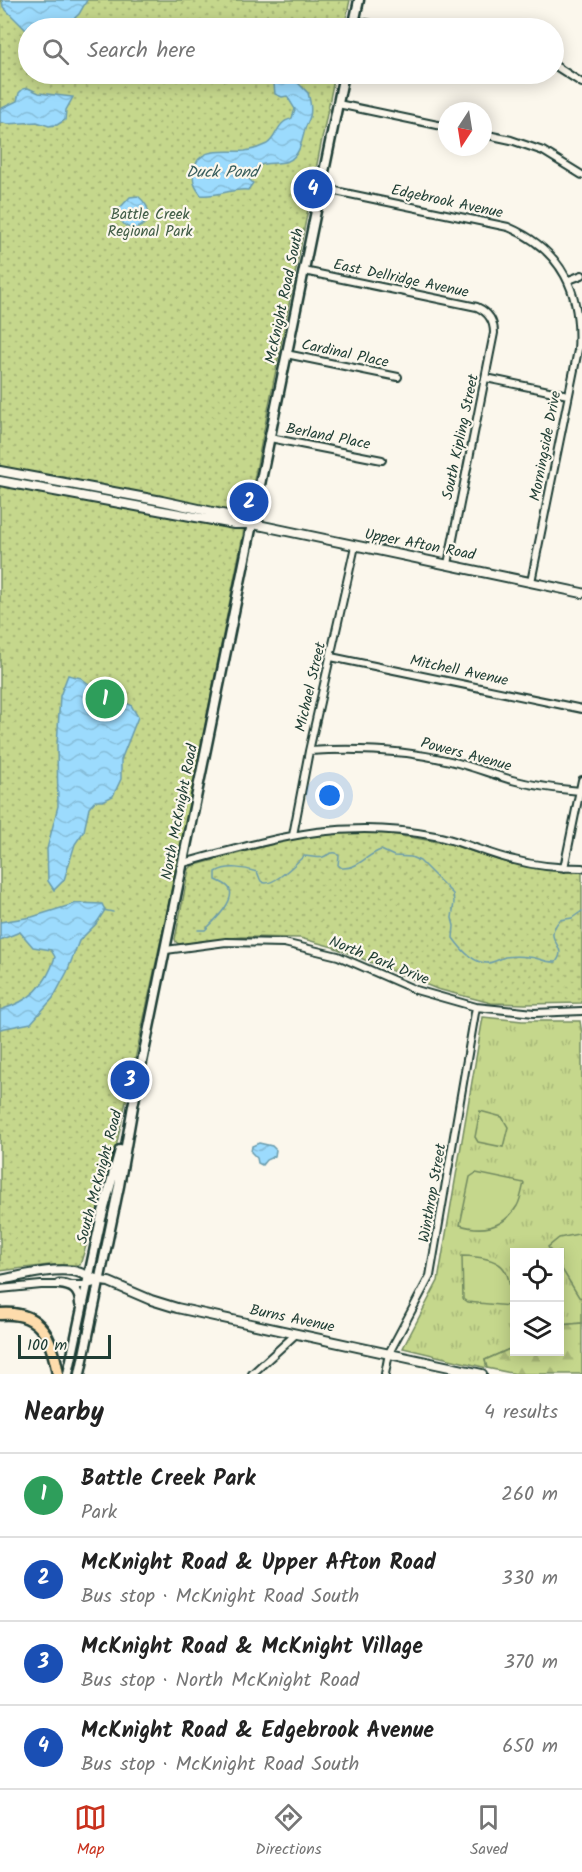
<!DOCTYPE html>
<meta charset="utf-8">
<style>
body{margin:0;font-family:Kalam,sans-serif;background:#f6f6f6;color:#222}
.controls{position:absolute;right:18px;bottom:18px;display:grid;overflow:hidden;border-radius:0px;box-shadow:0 3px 15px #0003}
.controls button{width:54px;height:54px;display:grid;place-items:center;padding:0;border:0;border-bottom:2px solid #e0e0e0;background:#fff;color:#222;font:30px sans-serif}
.compass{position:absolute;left:438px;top:102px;width:54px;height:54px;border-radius:50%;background:#fff;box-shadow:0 3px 15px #0003;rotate:192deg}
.scale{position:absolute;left:18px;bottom:15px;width:93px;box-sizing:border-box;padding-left:6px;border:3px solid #1f3d34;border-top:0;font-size:16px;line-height:21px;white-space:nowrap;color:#1f3d34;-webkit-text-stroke:4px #fbf7ec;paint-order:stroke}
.you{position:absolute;left:330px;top:796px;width:21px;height:21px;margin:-15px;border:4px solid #fff;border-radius:50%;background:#1a73e8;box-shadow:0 0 0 9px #1a73e833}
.badge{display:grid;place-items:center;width:39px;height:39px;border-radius:50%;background:#c8321e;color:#fff;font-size:20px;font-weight:700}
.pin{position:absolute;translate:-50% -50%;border:3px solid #fff;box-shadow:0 2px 6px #0006}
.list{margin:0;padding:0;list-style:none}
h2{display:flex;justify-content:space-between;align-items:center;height:78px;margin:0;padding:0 24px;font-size:26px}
h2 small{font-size:20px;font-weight:400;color:#767676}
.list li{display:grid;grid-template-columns:39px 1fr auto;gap:18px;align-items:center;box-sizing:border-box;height:84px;padding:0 24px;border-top:2px solid #e0e0e0}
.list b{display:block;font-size:22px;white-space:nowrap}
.list p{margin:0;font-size:20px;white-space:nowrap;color:#767676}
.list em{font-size:20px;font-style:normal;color:#767676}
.icon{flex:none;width:33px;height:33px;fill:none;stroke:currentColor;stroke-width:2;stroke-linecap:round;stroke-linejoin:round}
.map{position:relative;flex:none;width:582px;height:1374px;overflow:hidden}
.search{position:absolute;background:#fff;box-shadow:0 3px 15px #0003;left:18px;right:18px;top:18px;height:66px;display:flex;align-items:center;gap:15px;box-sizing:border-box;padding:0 21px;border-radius:33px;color:#767676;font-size:22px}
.sheet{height:414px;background:#fff}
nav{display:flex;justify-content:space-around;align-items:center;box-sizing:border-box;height:84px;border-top:2px solid #e0e0e0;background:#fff;font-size:16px;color:#767676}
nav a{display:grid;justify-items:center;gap:3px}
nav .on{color:#c8321e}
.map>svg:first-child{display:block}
.grass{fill:url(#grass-tufts);stroke:#728a60;stroke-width:1.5}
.forest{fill:url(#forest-firs);stroke:#728a60;stroke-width:1.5}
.park{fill:url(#park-dots);stroke:#728a60;stroke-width:1.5}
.pitch{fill:#c5d78c;stroke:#728a60;stroke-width:1.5}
.water{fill:url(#water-waves);stroke:#6a9cad;stroke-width:1.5}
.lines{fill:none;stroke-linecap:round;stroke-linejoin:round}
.stream{stroke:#6a9cad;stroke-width:1.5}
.minor-casing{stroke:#1f3d34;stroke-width:10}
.tertiary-casing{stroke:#1f3d34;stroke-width:12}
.secondary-casing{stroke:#1f3d34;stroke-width:13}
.motorway-casing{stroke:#1f3d34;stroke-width:15}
.minor{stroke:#fbf7ec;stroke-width:6}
.tertiary{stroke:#fbf7ec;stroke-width:8}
.secondary{stroke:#fbf7ec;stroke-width:8}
.motorway{stroke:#fddcac;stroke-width:10}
.labels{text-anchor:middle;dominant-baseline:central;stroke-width:4.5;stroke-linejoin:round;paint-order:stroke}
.street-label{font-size:15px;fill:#1f3d34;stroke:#fbf7ec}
.park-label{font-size:15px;fill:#405c46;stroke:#fbf7ec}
.water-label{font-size:16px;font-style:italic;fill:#385d5c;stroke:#fbf7ec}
</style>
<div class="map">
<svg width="582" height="1374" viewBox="0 0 582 1374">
<defs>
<pattern id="grass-tufts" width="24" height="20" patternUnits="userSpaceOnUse" patternTransform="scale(1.5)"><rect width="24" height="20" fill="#c5d78c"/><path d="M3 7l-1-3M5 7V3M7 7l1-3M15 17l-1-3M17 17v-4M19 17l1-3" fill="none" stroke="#a9b979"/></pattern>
<pattern id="forest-firs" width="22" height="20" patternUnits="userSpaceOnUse" patternTransform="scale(1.5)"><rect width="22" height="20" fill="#c5d78c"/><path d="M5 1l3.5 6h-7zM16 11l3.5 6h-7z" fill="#a9b979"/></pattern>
<pattern id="park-dots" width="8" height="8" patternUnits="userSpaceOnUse" patternTransform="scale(1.5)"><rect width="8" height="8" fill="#c5d78c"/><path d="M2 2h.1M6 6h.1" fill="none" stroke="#a9b979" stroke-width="1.8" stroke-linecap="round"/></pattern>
<pattern id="water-waves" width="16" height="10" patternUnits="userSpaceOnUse" patternTransform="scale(1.5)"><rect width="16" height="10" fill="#9cdbfd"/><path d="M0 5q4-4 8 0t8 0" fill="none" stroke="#86bdd9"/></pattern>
</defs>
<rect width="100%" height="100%" fill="#fbf7ec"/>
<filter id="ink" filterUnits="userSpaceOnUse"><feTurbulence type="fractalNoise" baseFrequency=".0167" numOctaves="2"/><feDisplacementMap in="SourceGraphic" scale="12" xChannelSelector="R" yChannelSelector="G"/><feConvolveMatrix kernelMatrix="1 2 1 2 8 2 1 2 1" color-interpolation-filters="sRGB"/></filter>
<g filter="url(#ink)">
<path class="grass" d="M 483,1017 L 522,1021 L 580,1021 L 582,1033 L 582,1323 L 560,1325 L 560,1252 L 514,1252 L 514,1347 L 485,1360 L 487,1368 L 403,1348 L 438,1281 Z"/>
<path class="forest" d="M 582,1323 L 582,1374 L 516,1374 L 487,1368 L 485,1360 L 514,1347 L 514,1352 L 560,1352 L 560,1325 Z"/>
<path class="park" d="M 0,0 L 350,0 L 344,28 L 28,28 L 28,74 L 335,74 L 177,866 L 113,1161 L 80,1265 L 49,1265 L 0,1271 Z
M 339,833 L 385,833 L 450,844 L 504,862 L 538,869 L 582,872 L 582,1003 L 525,1004 L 491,1003 L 437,989 L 333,947 L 300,938 L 241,937 L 179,944 L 176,942 L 175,939 L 189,869 L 192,866 L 295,838 Z"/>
<path class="pitch" d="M 480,1111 L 502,1117 L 508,1127 L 503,1147 L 478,1142 L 475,1137 Z
M 476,1173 L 524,1183 C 522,1190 521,1199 517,1206 C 503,1228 483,1232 460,1225 L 470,1177 Z
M 578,1234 L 582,1234 L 582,1298 L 579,1297 L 560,1266 L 560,1252 L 551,1252 L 548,1247 L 559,1238 Z
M 462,1256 C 501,1257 513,1266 510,1306 L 467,1302 L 463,1299 Z"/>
<path class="water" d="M 2,0 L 87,0 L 79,14 L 64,28 L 28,28 L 28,32 L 3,7 Z
M 275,74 L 289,74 L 308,93 C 310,100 312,109 310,116 C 309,121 306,125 305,129 C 302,140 300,156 288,161 C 270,167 259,156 249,179 L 253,183 L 248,190 C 232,188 217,197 201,195 C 194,186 192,181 194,170 C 198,145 226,153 245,151 C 252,150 261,147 267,144 C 276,138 276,128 284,122 C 286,120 289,120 292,118 L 295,109 L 287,96 L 282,97 L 275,94 L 274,84 Z
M 28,88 L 39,93 L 73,97 L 66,110 L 65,120 L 57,125 L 49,126 L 37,122 L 7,124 L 0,122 L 0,109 L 17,101 L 19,93 L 23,89 Z
M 138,196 C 169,222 122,246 118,210 L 130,197 Z
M 68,675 L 81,678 L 100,693 L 131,705 L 138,717 L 121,760 L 121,779 L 113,796 L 103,801 L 95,801 L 89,808 L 84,831 L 75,844 L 64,880 L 54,890 L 48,881 L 47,849 L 58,806 L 57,746 L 60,696 Z
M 77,903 L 102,904 L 105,910 L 96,924 L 79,941 L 67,972 L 53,998 L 31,1023 L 0,1029 L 0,1010 C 30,1001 46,987 55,957 L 51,950 L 33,947 L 20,932 L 0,940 L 0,922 L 32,917 Z
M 259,1143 L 272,1146 L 276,1150 L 275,1156 L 266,1160 L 262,1165 L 258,1163 L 257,1158 L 251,1152 L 252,1146 Z"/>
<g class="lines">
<path class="stream" d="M 103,910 L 113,912
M 198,930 L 205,930 C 213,922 237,900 229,888 C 226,884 220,882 216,880 L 216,872 C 227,865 245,868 257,872 C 259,875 259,878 261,881 C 270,891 298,861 304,856 C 310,856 316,859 323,857 C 329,855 329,852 336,853 L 339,856 L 338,865 L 342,868 C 358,869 366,855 381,850 L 394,856 L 411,857 L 420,861 L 453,894 L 454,902 L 452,918 L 454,926 L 453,938 C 460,948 473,963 487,963 C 493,963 499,959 505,957 C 512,956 521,956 528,957 C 538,957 545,963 556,962 C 570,944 540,942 560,920 L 572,918 L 582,911"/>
<defs>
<path id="minor" d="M 355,21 L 393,28
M 554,65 L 582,83
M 338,104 L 447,127
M 483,134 L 511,140 L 543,151 L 582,175
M 321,188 L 508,227 C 562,250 582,292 578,350 L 531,582
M 304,271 L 477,307 C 488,312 494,320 494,333 L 448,564
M 569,280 L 582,275
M 286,354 L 398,377
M 486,378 L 568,395
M 270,438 L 382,460
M 331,657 L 582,709
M 309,751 C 357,748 404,750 450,761 C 471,766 491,774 512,780 C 534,786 557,789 580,791
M 293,835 L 309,751 L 355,546
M 183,863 C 273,839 341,817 435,836 C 462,841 487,854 514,860 C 536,866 559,868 582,868
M 564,868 L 582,780
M 166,950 L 226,942 L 284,943 L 338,956 L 416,990 L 476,1007 L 534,1013 L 582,1011
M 0,1289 L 41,1285 L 86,1285 L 99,1282
M 252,1374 L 296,1334
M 385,1374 L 389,1353 L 430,1276 L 476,1007"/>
<path id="tertiary" d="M 0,471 L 162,501 L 236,517 L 250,523
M 0,481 L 234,524 L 252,524 L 263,526 L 582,593
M 0,1280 C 23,1276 49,1268 73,1271 C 86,1273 96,1282 109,1282 L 151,1300 L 177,1308 L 482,1374"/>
<path id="secondary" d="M 353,28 L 359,0
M 59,1284 C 72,1285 80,1290 80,1304
M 68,1374 L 101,1219 L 120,1150
M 80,1374 L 119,1186 L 133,1106 L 344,74"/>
<path id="motorway" d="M 0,1314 C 42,1310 52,1340 58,1374"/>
</defs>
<use href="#minor" class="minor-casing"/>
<use href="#tertiary" class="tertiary-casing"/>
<use href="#secondary" class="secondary-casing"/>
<use href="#motorway" class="motorway-casing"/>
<use href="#minor" class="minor"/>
<use href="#tertiary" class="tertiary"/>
<use href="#secondary" class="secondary"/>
<use href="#motorway" class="motorway"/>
</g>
</g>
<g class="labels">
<g class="street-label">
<text transform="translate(447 202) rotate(12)">Edgebrook Avenue</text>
<text transform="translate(401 279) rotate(12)">East Dellridge Avenue</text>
<text transform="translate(285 296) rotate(-78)">McKnight Road South</text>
<text transform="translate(345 354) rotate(12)">Cardinal Place</text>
<text transform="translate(328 437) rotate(11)">Berland Place</text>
<text transform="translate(461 437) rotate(-78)">South Kipling Street</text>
<text transform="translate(546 446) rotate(-79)">Morningside Drive</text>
<text transform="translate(420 545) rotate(11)">Upper Afton Road</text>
<text transform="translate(459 671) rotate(12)">Mitchell Avenue</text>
<text transform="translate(311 687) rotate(-77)">Michael Street</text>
<text transform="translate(466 755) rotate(15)">Powers Avenue</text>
<text transform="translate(180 812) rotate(-79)">North McKnight Road</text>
<text transform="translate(379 961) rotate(22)">North Park Drive</text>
<text transform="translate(100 1177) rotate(-75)">South McKnight Road</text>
<text transform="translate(433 1193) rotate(-80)">Winthrop Street</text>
<text transform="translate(292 1319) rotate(12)">Burns Avenue</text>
</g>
<g class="park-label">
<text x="150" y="215">Battle Creek<tspan x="150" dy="17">Regional Park</tspan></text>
</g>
<g class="water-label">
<text x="222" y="172">Duck Pond</text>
</g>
</g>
</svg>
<div class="controls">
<button><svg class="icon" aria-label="locate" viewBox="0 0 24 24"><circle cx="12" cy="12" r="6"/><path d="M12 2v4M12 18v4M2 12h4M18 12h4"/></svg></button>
<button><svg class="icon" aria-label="layers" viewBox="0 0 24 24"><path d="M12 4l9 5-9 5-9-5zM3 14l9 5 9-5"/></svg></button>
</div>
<svg class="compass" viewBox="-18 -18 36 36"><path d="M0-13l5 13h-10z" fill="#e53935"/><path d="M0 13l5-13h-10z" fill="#767676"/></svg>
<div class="scale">100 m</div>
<div class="you"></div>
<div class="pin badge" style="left:105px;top:699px;background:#2e9e5b">1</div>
<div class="pin badge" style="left:249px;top:502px;background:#1a4fb4">2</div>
<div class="pin badge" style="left:130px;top:1080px;background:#1a4fb4">3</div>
<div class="pin badge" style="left:313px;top:189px;background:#1a4fb4">4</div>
<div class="search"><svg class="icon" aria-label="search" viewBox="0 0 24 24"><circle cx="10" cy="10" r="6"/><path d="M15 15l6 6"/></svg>Search here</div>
</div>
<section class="sheet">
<h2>Nearby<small>4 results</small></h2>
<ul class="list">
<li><span class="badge" style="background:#2e9e5b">1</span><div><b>Battle Creek Park</b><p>Park</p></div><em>260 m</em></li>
<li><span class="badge" style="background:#1a4fb4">2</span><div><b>McKnight Road &amp; Upper Afton Road</b><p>Bus stop · McKnight Road South</p></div><em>330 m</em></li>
<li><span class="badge" style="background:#1a4fb4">3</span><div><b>McKnight Road &amp; McKnight Village</b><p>Bus stop · North McKnight Road</p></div><em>370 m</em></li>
<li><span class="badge" style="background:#1a4fb4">4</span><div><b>McKnight Road &amp; Edgebrook Avenue</b><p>Bus stop · McKnight Road South</p></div><em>650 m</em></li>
</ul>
</section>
<nav>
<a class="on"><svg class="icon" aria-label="map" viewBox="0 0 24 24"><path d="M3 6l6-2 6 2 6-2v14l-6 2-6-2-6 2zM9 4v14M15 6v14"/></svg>Map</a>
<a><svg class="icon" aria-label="directions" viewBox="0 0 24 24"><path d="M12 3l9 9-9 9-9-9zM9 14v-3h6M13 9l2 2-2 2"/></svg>Directions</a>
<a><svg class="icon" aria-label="saved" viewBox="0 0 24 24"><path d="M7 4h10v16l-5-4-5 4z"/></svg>Saved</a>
</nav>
